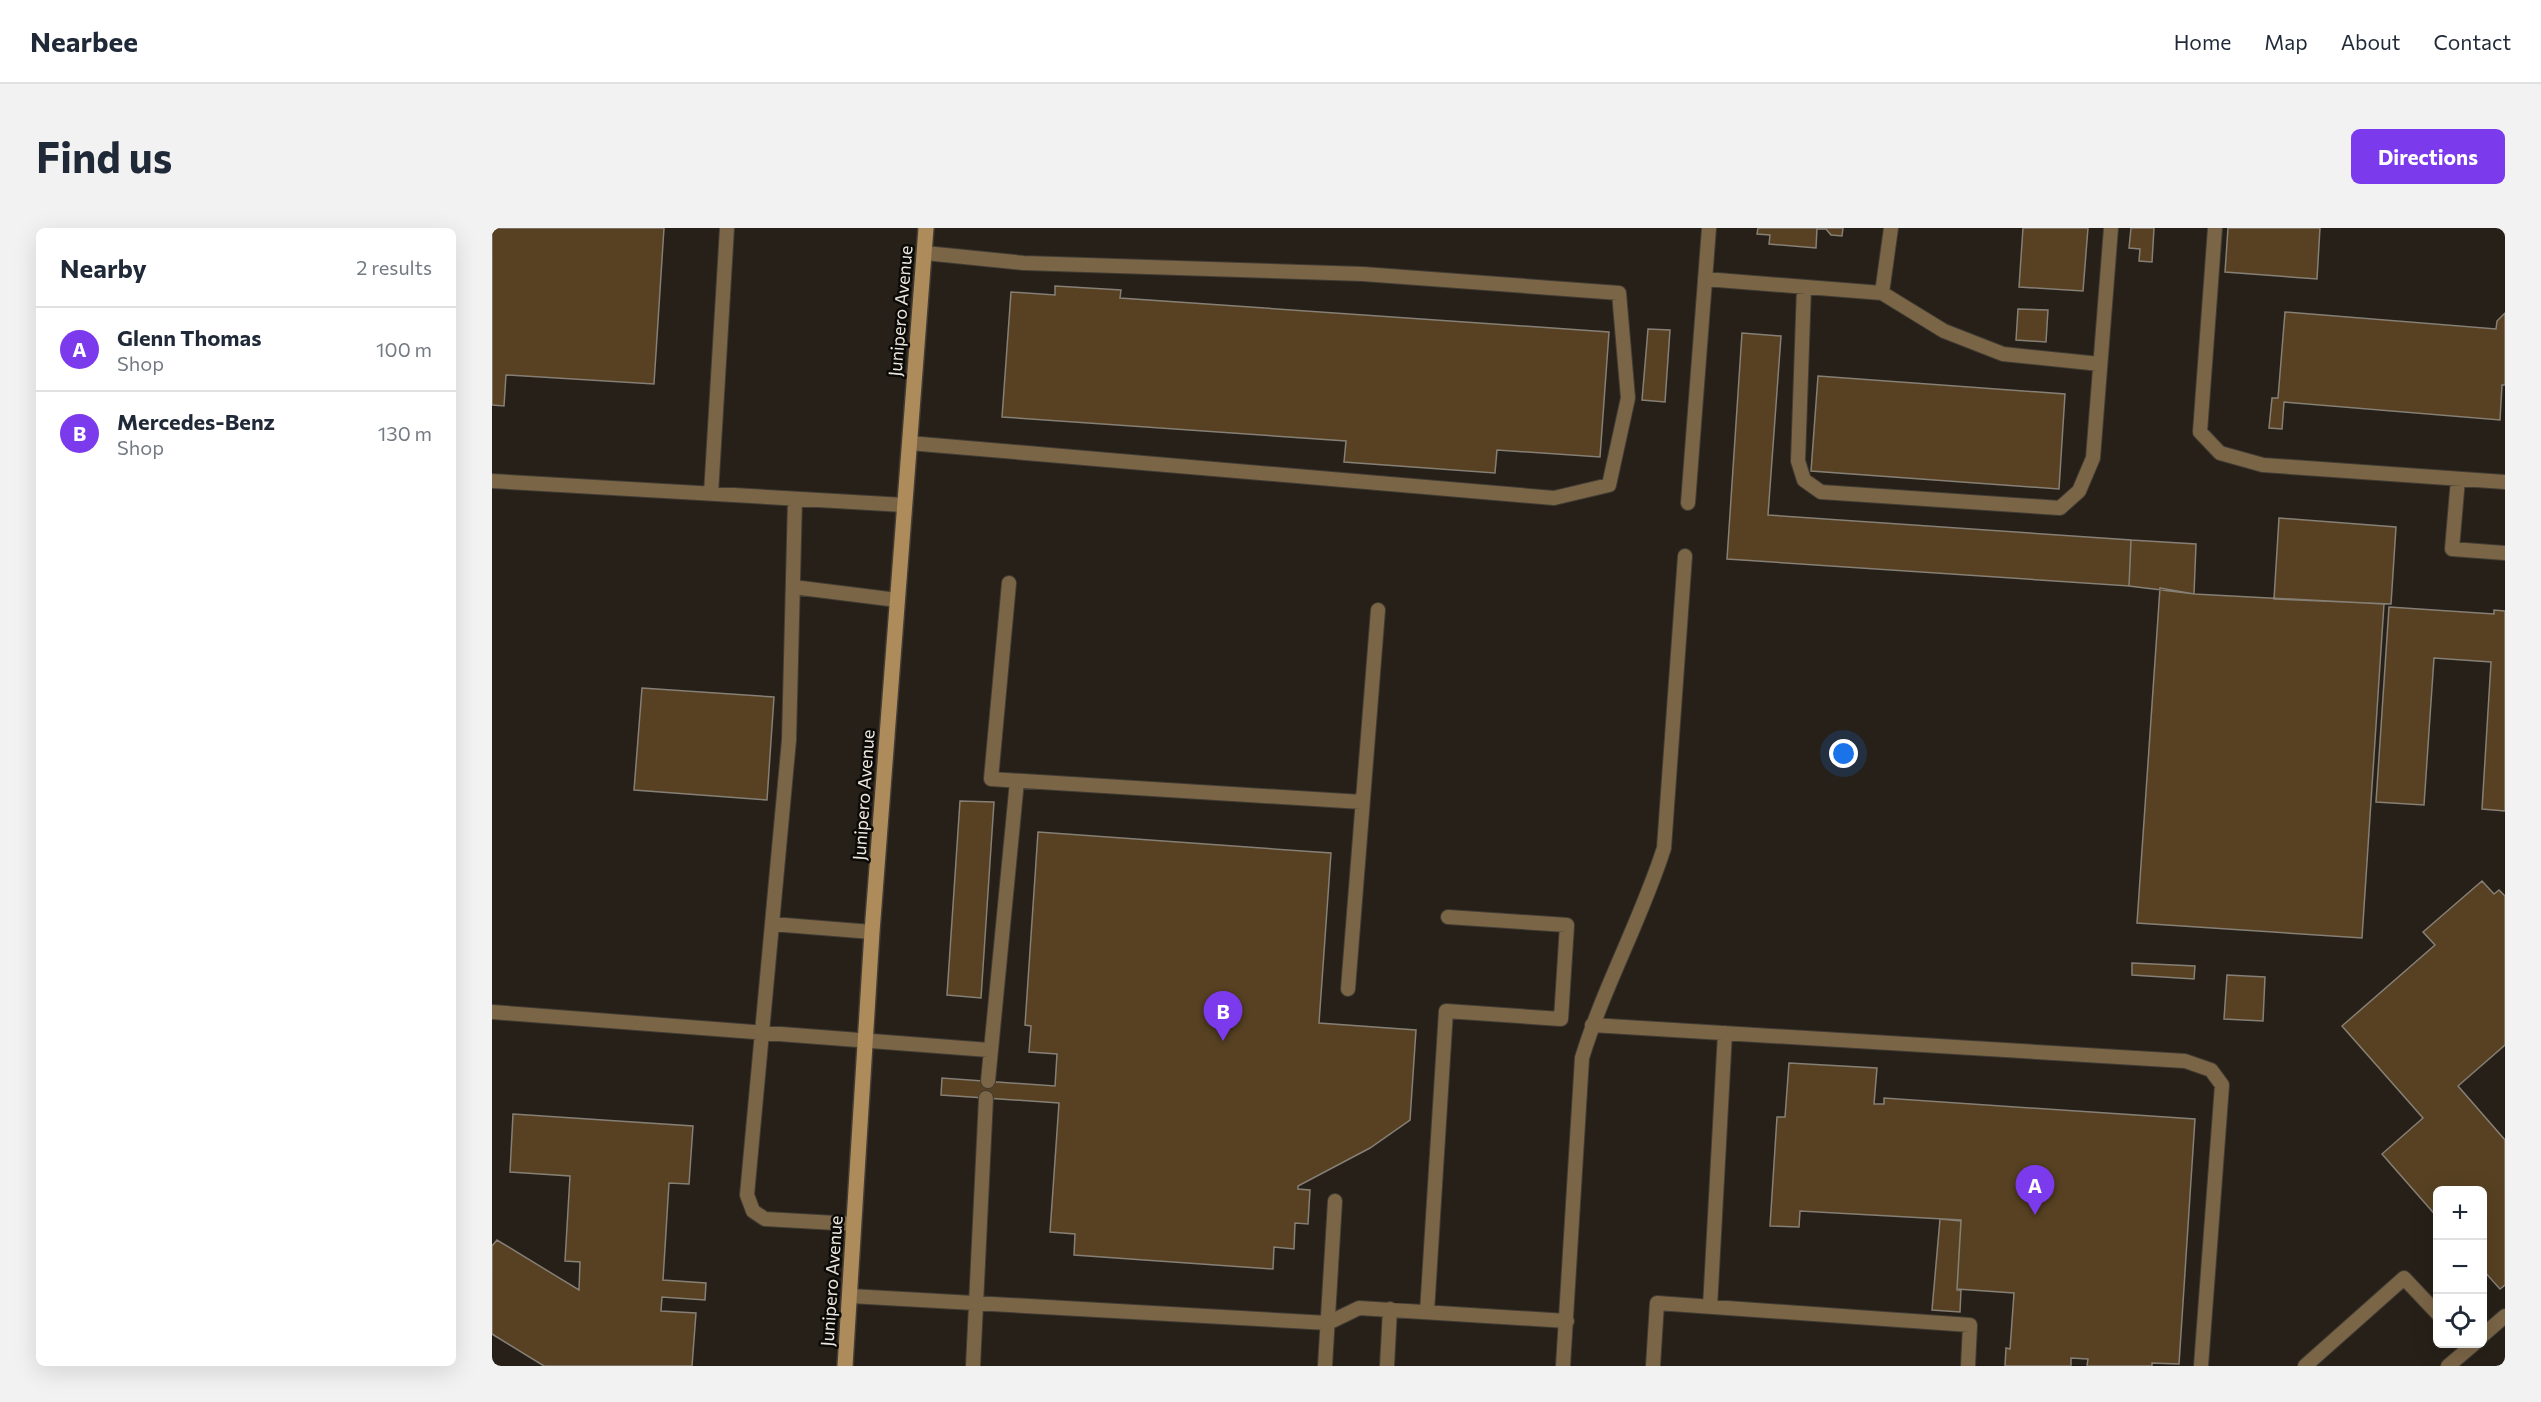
<!DOCTYPE html>
<meta charset="utf-8">
<style>
body{margin:0;font-family:Commissioner,sans-serif;background:#f2f2f3;color:#1f2937}
.controls{position:absolute;right:18px;bottom:18px;display:grid;overflow:hidden;border-radius:9px;box-shadow:0 6px 24px #0002}
.controls button{width:54px;height:54px;display:grid;place-items:center;padding:0;border:0;border-bottom:2px solid #e0e1e3;background:#fff;color:#1f2937;font:30px sans-serif}
.you{position:absolute;left:1352px;top:526px;width:21px;height:21px;margin:-15px;border:4px solid #fff;border-radius:50%;background:#1a73e8;box-shadow:0 0 0 9px #1a73e833}
.badge{display:grid;place-items:center;width:39px;height:39px;border-radius:50%;background:#7c3aed;color:#fff;font-size:20px;font-weight:700}
.pin{position:absolute;translate:-50% -50px;filter:drop-shadow(0 2px 3px #0008)}
.pin::after{content:'';position:absolute;top:32px;width:21px;height:18px;background:inherit;clip-path:polygon(0 0,100% 0,50% 100%)}
.list{margin:0;padding:0;list-style:none}
h2{display:flex;justify-content:space-between;align-items:center;height:78px;margin:0;padding:0 24px;font-size:26px}
h2 small{font-size:20px;font-weight:400;color:#747a83}
.list li{display:grid;grid-template-columns:39px 1fr auto;gap:18px;align-items:center;box-sizing:border-box;height:84px;padding:0 24px;border-top:2px solid #e0e1e3}
.list b{display:block;font-size:22px;white-space:nowrap}
.list p{margin:0;font-size:20px;white-space:nowrap;color:#747a83}
.list em{font-size:20px;font-style:normal;color:#747a83}
.icon{flex:none;width:33px;height:33px;fill:none;stroke:currentColor;stroke-width:2;stroke-linecap:round;stroke-linejoin:round}
.map{position:relative;flex:none;width:2013px;height:1138px;overflow:hidden;border-radius:9px}
header{display:flex;align-items:center;gap:36px;box-sizing:border-box;height:84px;padding:0 30px;background:#fff;border-bottom:2px solid #e0e1e3}
header strong{font-size:28px}
nav{display:flex;gap:33px;margin-inline-start:auto;font-size:21px}
.intro{display:flex;align-items:center;justify-content:space-between;box-sizing:border-box;height:144px;padding:0 36px}
h1{margin:0;font-size:42px}
.button{padding:15px 27px;border-radius:9px;background:#7c3aed;color:#fff;font-size:21px;font-weight:700}
main{display:flex;gap:36px;padding:0 36px}
aside{flex:1;background:#fff;border-radius:9px;box-shadow:0 6px 24px #0002}
.map>svg:first-child{display:block}
.building{fill:#574122;stroke:#867f75;stroke-width:1.5}
.lines{fill:none;stroke-linecap:round;stroke-linejoin:round}
.lane-casing{stroke:#413c34;stroke-width:16}
.secondary-casing{stroke:#413c34;stroke-width:18}
.lane{stroke:#7b6547;stroke-width:14}
.secondary{stroke:#ae8b5a;stroke-width:15}
.labels{text-anchor:middle;dominant-baseline:central;stroke-width:5;stroke-linejoin:round;paint-order:stroke}
.street-label{font-size:18px;fill:#eae6e0;stroke:#0c0a07}
</style>
<header>
<strong>Nearbee</strong>
<nav><a>Home</a><a>Map</a><a>About</a><a>Contact</a></nav>
</header>
<div class="intro"><h1>Find us</h1><a class="button">Directions</a></div>
<main>
<aside>
<h2>Nearby<small>2 results</small></h2>
<ul class="list">
<li><span class="badge">A</span><div><b>Glenn Thomas</b><p>Shop</p></div><em>100 m</em></li>
<li><span class="badge">B</span><div><b>Mercedes-Benz</b><p>Shop</p></div><em>130 m</em></li>
</ul>
</aside>
<div class="map">
<svg width="2013" height="1138" viewBox="0 0 2013 1138">
<rect width="100%" height="100%" fill="#262018"/>
<path class="building" d="M 0,0 L 172,0 L 162,156 L 14,147 L 12,178 L 0,177 Z
M 1266,0 L 1351,0 L 1350,8 L 1339,7 L 1334,1 L 1325,1 L 1324,20 L 1277,16 L 1278,7 L 1265,6 Z
M 1531,0 L 1596,0 L 1591,63 L 1527,59 Z
M 1639,0 L 1662,0 L 1660,34 L 1647,33 L 1648,21 L 1637,20 Z
M 1736,0 L 1828,0 L 1825,51 L 1733,44 Z
M 563,58 L 629,62 L 628,70 L 1117,104 L 1108,229 L 1005,222 L 1003,245 L 852,234 L 854,213 L 510,189 L 519,64 L 563,67 Z
M 1526,81 L 1556,82 L 1554,114 L 1524,112 Z
M 1793,84 L 2004,101 L 2005,93 L 2013,85 L 2013,157 L 2010,157 L 2008,192 L 1792,174 L 1790,201 L 1777,200 L 1780,170 L 1786,170 Z
M 1156,101 L 1178,102 L 1173,174 L 1150,172 Z
M 1250,105 L 1289,108 L 1276,287 L 1639,312 L 1637,358 L 1235,331 Z
M 1326,148 L 1573,166 L 1567,261 L 1319,243 Z
M 1787,290 L 1904,299 L 1899,376 L 1782,371 Z
M 1639,312 L 1704,316 L 1702,366 L 1637,358 Z
M 1668,360 L 1702,366 L 1892,376 L 1870,710 L 1645,695 Z
M 1897,379 L 2002,386 L 2002,382 L 2013,383 L 2013,583 L 1990,581 L 1999,434 L 1942,430 L 1932,577 L 1884,574 Z
M 150,460 L 282,469 L 275,572 L 142,562 Z
M 468,573 L 502,574 L 489,770 L 455,767 Z
M 546,604 L 839,625 L 827,795 L 924,802 L 918,892 L 878,920 L 806,958 L 806,961 L 818,962 L 816,996 L 803,995 L 802,1021 L 782,1019 L 781,1041 L 582,1027 L 583,1006 L 558,1004 L 567,875 L 449,867 L 450,850 L 563,858 L 565,826 L 537,824 L 539,798 L 533,797 Z
M 1990,653 L 2002,666 L 2007,662 L 2013,668 L 2013,817 L 1966,858 L 2013,912 L 2013,1057 L 2008,1061 L 1990,1041 L 1990,962 L 1946,962 L 1946,990 L 1890,926 L 1931,890 L 1850,798 L 1943,717 L 1931,704 Z
M 1640,735 L 1703,738 L 1702,751 L 1640,747 Z
M 1735,747 L 1773,749 L 1771,793 L 1732,791 Z
M 1297,835 L 1385,840 L 1382,876 L 1392,876 L 1392,870 L 1703,891 L 1687,1136 L 1660,1135 L 1660,1138 L 1595,1138 L 1596,1131 L 1579,1130 L 1579,1138 L 1513,1138 L 1514,1120 L 1518,1121 L 1522,1065 L 1465,1061 L 1469,992 L 1308,983 L 1307,999 L 1278,998 L 1285,889 L 1293,889 Z
M 21,886 L 201,898 L 197,956 L 177,955 L 171,1052 L 214,1055 L 213,1072 L 170,1069 L 169,1083 L 204,1085 L 200,1138 L 52,1138 L 0,1106 L 0,1018 L 5,1012 L 87,1062 L 88,1034 L 73,1033 L 78,948 L 18,944 Z
M 1448,991 L 1469,993 L 1465,1062 L 1469,1062 L 1468,1084 L 1440,1082 Z"/>
<g class="lines">
<defs>
<path id="lane" d="M 1723,0 L 1708,204 L 1728,225 L 1771,237 L 2013,254
M 1213,51 L 1390,65 L 1452,103 L 1511,126 L 1608,136
M 1312,59 L 1306,233 L 1312,252 L 1329,264 L 1568,280 L 1587,263 L 1601,230 L 1619,0
M 1390,65 L 1399,0
M 417,215 L 1062,270 L 1117,257 L 1136,170 L 1127,65 L 871,46 L 532,35 L 433,25
M 1966,251 L 1960,321 L 2013,325
M 0,253 L 412,277
M 219,266 L 235,0
M 303,271 L 297,512 L 255,967 L 261,983 L 273,991 L 362,996
M 1196,275 L 1217,0
M 517,355 L 499,551 L 870,574
M 301,359 L 405,372
M 280,696 L 380,704
M 856,761 L 886,382
M 0,784 L 497,822
M 1100,797 L 1693,833 L 1719,842 L 1730,857 L 1709,1138
M 496,853 L 525,553
M 358,1068 L 836,1095 L 867,1080 L 1075,1093
M 1218,1079 L 1233,805
M 935,1084 L 954,783 L 1069,791 L 1075,697 L 956,689
M 1990,1108 L 2013,1088
M 481,1138 L 494,870
M 833,1138 L 843,973
M 895,1138 L 898,1081
M 1071,1138 L 1090,830 C 1112,758 1149,692 1172,620 L 1193,328
M 1161,1138 L 1165,1075 L 1478,1097 L 1476,1138
M 1813,1138 L 1912,1050 L 1946,1086
M 1956,1138 L 1982,1116"/>
<path id="secondary" d="M 353,1138 L 380,704 L 434,0"/>
</defs>
<use href="#lane" class="lane-casing"/>
<use href="#secondary" class="secondary-casing"/>
<use href="#lane" class="lane"/>
<use href="#secondary" class="secondary"/>
</g>
<g class="labels">
<g class="street-label">
<text transform="translate(408 83) rotate(-85)">Junipero Avenue</text>
<text transform="translate(371 567) rotate(-86)">Junipero Avenue</text>
<text transform="translate(339 1053) rotate(-86)">Junipero Avenue</text>
</g>
</g>
</svg>
<div class="controls">
<button>+</button>
<button>−</button>
<button><svg class="icon" aria-label="locate" viewBox="0 0 24 24"><circle cx="12" cy="12" r="6"/><path d="M12 2v4M12 18v4M2 12h4M18 12h4"/></svg></button>
</div>
<div class="you"></div>
<div class="pin badge" style="left:1543px;top:987px">A</div>
<div class="pin badge" style="left:731px;top:813px">B</div>
</div>
</main>
